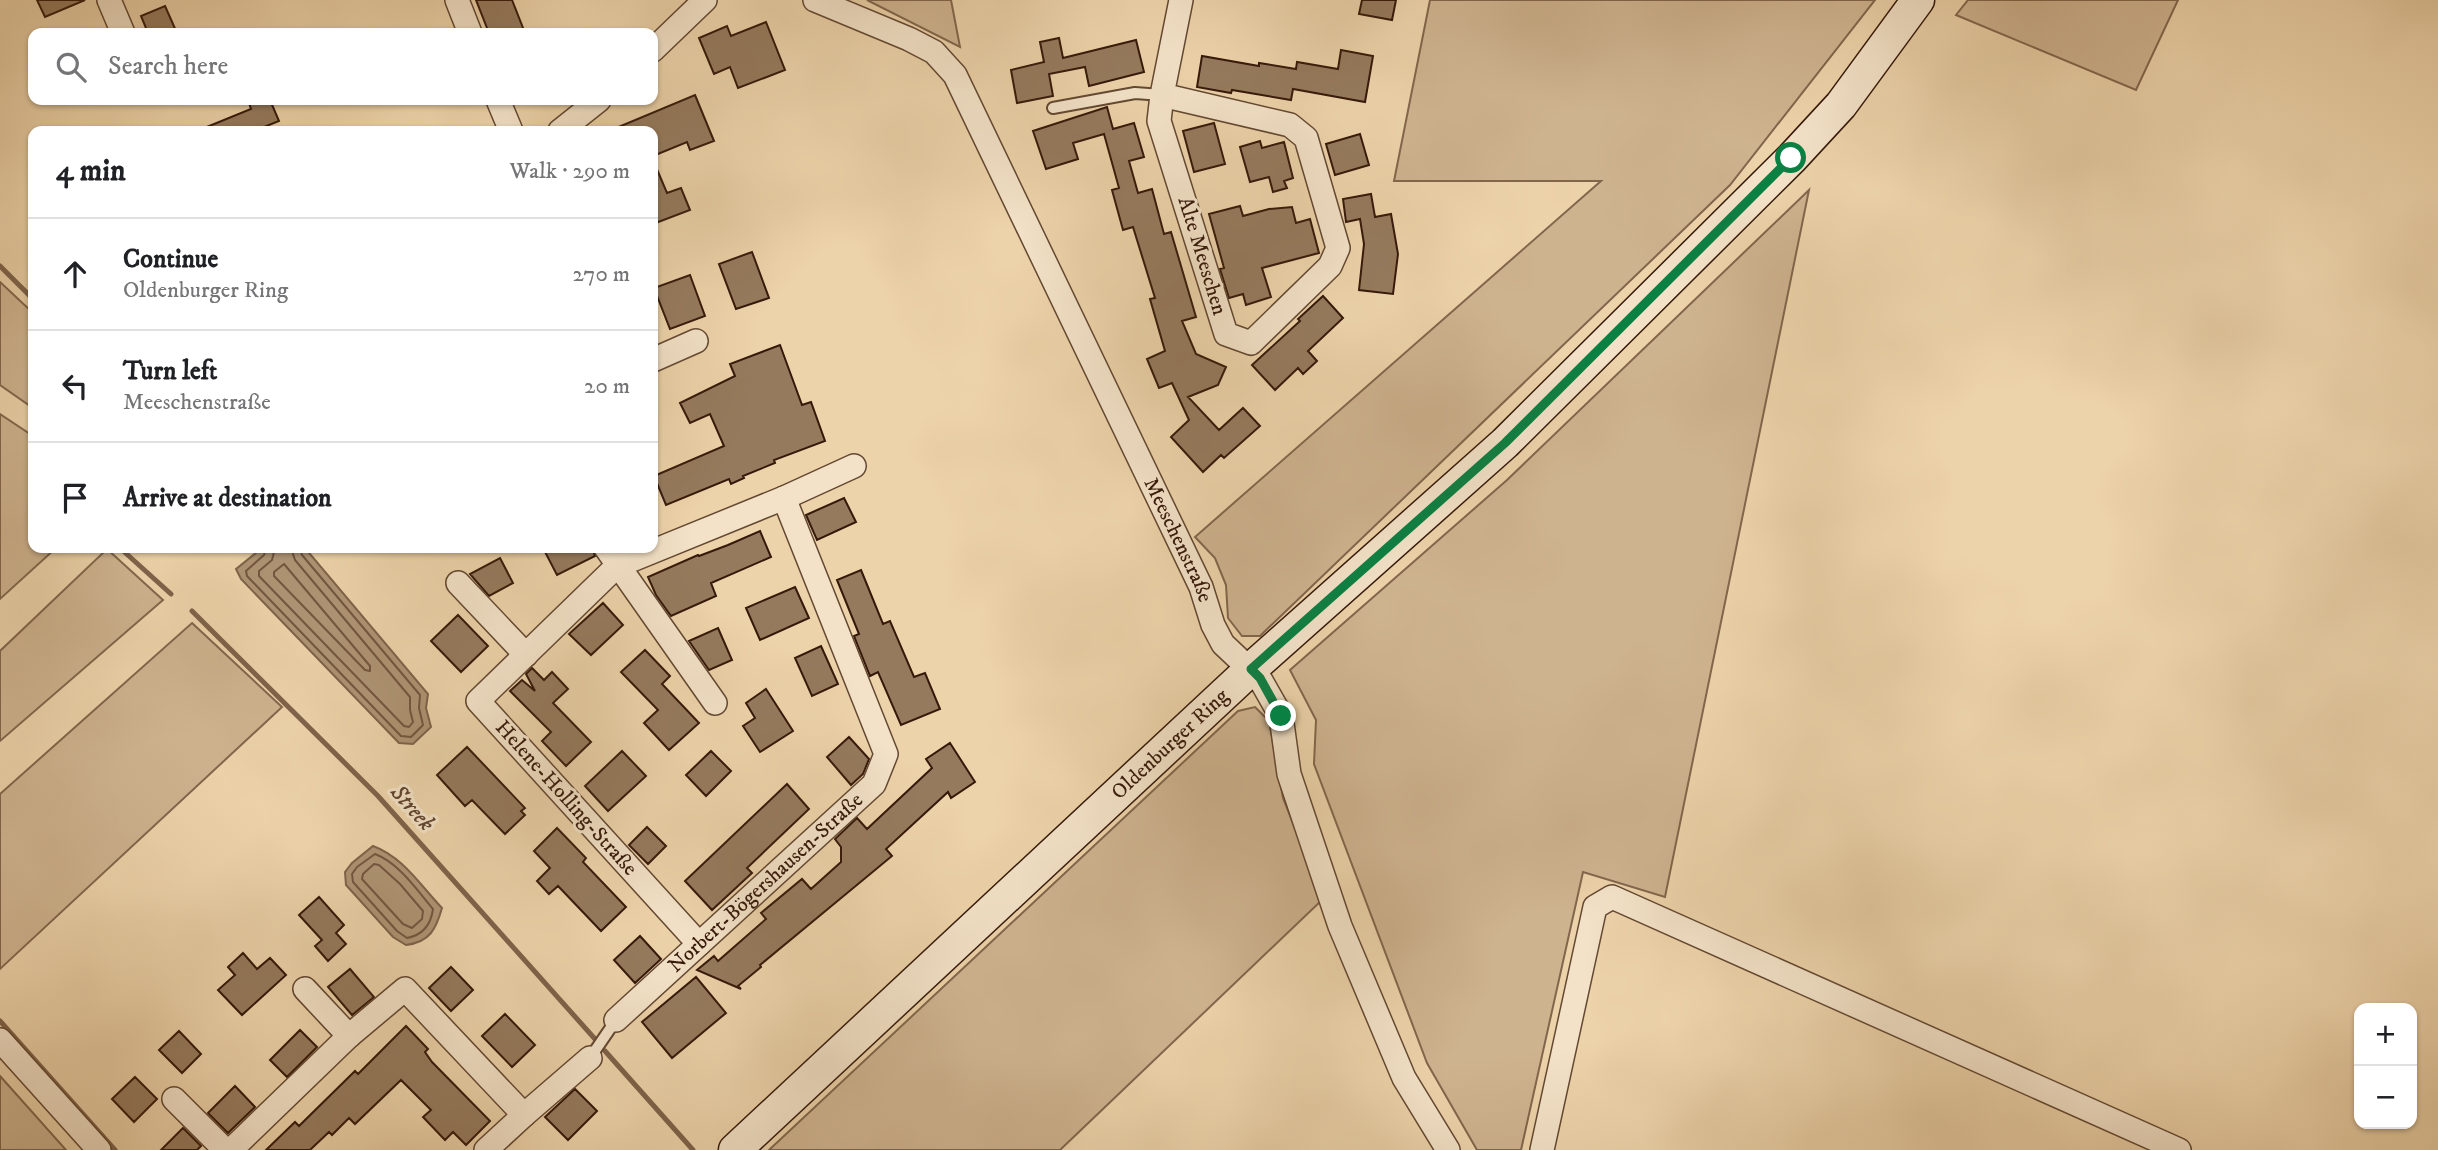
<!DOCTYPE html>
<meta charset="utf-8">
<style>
body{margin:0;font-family:"IM FELL DW Pica",serif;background:#f6f6f6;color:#202124}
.controls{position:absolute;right:21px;bottom:21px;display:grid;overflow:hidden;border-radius:14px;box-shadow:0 2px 5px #0004}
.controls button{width:63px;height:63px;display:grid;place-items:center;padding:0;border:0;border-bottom:2px solid #e0e0e0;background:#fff;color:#202124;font:35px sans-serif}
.stop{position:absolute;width:21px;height:21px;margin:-16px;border:5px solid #0b8043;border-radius:50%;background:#fff}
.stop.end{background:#0b8043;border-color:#fff;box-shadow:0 2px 7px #0008}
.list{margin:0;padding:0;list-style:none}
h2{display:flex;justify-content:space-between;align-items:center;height:91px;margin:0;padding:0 28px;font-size:30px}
h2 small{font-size:23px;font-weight:400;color:#757577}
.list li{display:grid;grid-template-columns:46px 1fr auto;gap:21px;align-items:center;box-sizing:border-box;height:112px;padding:0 28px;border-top:2px solid #e0e0e0}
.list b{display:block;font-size:26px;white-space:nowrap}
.list p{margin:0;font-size:23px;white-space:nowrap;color:#757577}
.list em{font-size:23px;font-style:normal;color:#757577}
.icon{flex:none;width:38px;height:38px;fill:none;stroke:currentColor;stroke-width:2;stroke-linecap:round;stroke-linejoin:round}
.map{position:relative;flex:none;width:2438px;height:1150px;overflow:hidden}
.search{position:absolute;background:#fff;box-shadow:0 2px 5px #0004;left:28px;top:28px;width:630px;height:77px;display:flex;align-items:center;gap:18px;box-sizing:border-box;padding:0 24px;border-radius:14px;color:#757577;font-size:26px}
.panel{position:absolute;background:#fff;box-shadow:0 2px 5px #0004;left:28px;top:126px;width:630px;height:427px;border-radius:14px}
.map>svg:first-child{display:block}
.green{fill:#ceb38f;stroke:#82664c;stroke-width:2}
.water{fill:#ae9474;stroke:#7e634a;stroke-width:2}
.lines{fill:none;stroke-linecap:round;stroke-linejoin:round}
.shore{stroke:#72563f;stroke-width:2}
.stream{stroke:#7e634a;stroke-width:5}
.building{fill:#957a5d;stroke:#35190a;stroke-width:2}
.lane-casing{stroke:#634832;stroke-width:14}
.street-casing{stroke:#634832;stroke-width:26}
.secondary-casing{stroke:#35190a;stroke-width:35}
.lane{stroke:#f3e2c8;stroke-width:10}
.street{stroke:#f3e2c8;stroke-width:23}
.secondary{stroke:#f3e2c8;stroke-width:32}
.route{stroke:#0b8043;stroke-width:9}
.labels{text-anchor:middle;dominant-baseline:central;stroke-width:6;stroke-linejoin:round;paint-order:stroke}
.street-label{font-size:21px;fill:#35190a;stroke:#f3e2c8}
.water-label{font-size:23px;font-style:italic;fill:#5f442f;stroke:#f3e2c8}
</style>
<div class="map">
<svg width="2438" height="1150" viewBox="0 0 2438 1150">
<rect width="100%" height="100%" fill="#edd3aa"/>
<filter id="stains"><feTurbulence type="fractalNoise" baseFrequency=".00286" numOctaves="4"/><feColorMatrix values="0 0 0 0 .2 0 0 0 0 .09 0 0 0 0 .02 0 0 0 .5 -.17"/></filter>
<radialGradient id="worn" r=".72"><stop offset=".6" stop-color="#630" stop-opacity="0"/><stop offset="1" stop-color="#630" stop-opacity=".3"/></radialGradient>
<path class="green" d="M 867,0 L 951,0 L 960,47 Z
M 1430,0 L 1875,0 L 1730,185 L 1260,636 L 1242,636 L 1228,618 L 1226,585 L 1215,558 L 1195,537 L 1601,181 L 1394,181 Z
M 1968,0 L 2178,0 L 2136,90 L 1956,15 Z
M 1809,190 L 1665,897 L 1583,872 L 1521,1150 L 1477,1150 L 1427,1063 L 1314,764 L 1316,720 L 1290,670 L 1507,480 Z
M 0,282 L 33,313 L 33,408 L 0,385 Z
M 0,414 L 33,436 L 33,548 L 56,548 L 0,599 Z
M 107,549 L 163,600 L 0,741 L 0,651 Z
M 192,623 L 282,707 L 0,969 L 0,794 Z
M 1255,707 L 1269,721 L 1283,798 L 1323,899 L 1060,1150 L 769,1150 L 1238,711 Z
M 0,1076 L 66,1150 L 0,1150 Z"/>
<path class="water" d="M 262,548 L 305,548 L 428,694 L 426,708 L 431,727 L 413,744 L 399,743 L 241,579 L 236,569 Z
M 373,846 C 403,857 420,885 442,908 C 436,929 430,942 406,945 L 393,937 L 346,885 L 345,872 L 352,863 Z"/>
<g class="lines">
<path class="shore" d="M 266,548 L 264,555 L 246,571 L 247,576 L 401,736 L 411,737 L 423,725 L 419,708 L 420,695 L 302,555 L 300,548
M 275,548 L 272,560 L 259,571 L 259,576 L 404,726 L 409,727 L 413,722 L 410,710 L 410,697 L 295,560 L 291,548
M 284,564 L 370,666 L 370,671 L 365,670 L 274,576 L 274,572 Z
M 375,854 C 399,863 417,890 433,909 C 431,924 423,935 407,938 L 397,931 L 353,882 L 352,874 L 357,867 Z
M 374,864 L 379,865 L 400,884 L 423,911 L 422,919 L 412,928 L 403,924 L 362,879 L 363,874 Z"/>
<path class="stream" d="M 0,266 L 33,299
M 120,548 L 171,594
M 192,611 L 378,796 L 595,1039
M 0,1021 L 115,1150
M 605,1051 L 693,1150"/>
</g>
<path class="building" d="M 37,0 L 85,0 L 45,17 Z
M 476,0 L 512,0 L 525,33 L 489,33 Z
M 1362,0 L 1396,0 L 1392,20 L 1359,14 Z
M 165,6 L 177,33 L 148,33 L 141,16 Z
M 766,22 L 785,70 L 738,88 L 730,67 L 714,74 L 699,38 L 727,26 L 731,36 Z
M 1059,38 L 1063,58 L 1136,40 L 1144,72 L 1089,86 L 1085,67 L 1049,74 L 1053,96 L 1017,103 L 1011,70 L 1044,62 L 1040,42 Z
M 1341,50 L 1373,56 L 1365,102 L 1293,89 L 1291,100 L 1232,90 L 1231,93 L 1197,87 L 1202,56 L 1259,66 L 1259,63 L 1296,69 L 1297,62 L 1338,69 Z
M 695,95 L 714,141 L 690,150 L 687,142 L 653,156 L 653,131 L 609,131 Z
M 248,100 L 270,100 L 279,121 L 264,127 L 266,131 L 197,131 L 251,109 Z
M 1107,107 L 1113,129 L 1134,123 L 1144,157 L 1129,161 L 1138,193 L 1152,189 L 1164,234 L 1171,232 L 1196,317 L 1182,321 L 1196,354 L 1226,367 L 1218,385 L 1188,397 L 1219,430 L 1243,408 L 1260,426 L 1224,458 L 1221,455 L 1203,472 L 1171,437 L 1189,420 L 1172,383 L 1159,388 L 1147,359 L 1165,351 L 1150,299 L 1155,298 L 1133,227 L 1123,230 L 1112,190 L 1119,188 L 1104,134 L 1073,143 L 1078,159 L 1046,169 L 1033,131 Z
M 1214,123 L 1225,164 L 1194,172 L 1183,131 Z
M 1360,134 L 1369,165 L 1335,175 L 1326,144 Z
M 1260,141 L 1262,148 L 1284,142 L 1293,178 L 1284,181 L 1287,188 L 1273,192 L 1269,177 L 1250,182 L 1240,147 Z
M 653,160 L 667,193 L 681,188 L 690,210 L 653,224 Z
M 1371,194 L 1375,217 L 1391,214 L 1398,254 L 1393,294 L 1359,290 L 1364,244 L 1360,219 L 1346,222 L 1343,199 Z
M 1240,206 L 1243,216 L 1269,209 L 1292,207 L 1296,223 L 1310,219 L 1319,253 L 1262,268 L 1271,297 L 1246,305 L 1243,294 L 1229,298 L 1220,269 L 1224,268 L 1209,214 Z
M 752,252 L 769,298 L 736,309 L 719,264 Z
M 690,275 L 705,316 L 670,329 L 654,288 Z
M 1323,296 L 1343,318 L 1308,351 L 1317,361 L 1303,374 L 1298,368 L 1275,390 L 1252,365 L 1300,321 L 1298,319 Z
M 780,345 L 802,405 L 811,402 L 825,441 L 774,460 L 775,463 L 743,476 L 744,478 L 731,484 L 729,479 L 666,505 L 654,476 L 724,446 L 710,414 L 690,423 L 680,403 L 735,376 L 730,364 Z
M 844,498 L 856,522 L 817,540 L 806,515 Z
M 760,531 L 771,557 L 711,583 L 716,596 L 671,616 L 656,595 L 648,577 L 698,555 L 699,556 L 728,545 Z
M 543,548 L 592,548 L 595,556 L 557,575 Z
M 500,558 L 513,583 L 489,596 L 470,574 Z
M 861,570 L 883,624 L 890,621 L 914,677 L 925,673 L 940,709 L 901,725 L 878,672 L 870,676 L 854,636 L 859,634 L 837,580 Z
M 795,587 L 809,618 L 760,640 L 746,608 Z
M 603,603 L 623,625 L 591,655 L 569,634 Z
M 458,615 L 488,646 L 461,672 L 431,641 Z
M 718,628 L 732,660 L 709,670 L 689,641 Z
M 821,646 L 838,684 L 812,696 L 795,658 Z
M 645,650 L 670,676 L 662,684 L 699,723 L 669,750 L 644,723 L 658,710 L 621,672 Z
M 532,668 L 544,680 L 552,672 L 568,689 L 553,703 L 591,742 L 566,766 L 542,741 L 551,732 L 510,691 L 522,680 L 535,691 L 526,674 Z
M 766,689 L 793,731 L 760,752 L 743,726 L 755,718 L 746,703 Z
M 849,737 L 869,759 L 863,774 L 851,785 L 827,757 Z
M 950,743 L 975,782 L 951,798 L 948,792 L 886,849 L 892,856 L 760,965 L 761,967 L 738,986 L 741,989 L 697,970 L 714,956 L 718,961 L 766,919 L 761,913 L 802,879 L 811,889 L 841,862 L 841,847 L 835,839 L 857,818 L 867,829 L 932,768 L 926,759 Z
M 467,747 L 525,808 L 521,811 L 525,815 L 505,834 L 472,800 L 465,806 L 437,775 Z
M 622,751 L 646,776 L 608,811 L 585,786 Z
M 711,751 L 731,771 L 706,796 L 686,775 Z
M 787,784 L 809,809 L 747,868 L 752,873 L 712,910 L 685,881 Z
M 647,827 L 666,846 L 648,864 L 629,845 Z
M 557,828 L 586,858 L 583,862 L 626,907 L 601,931 L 558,886 L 549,894 L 537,881 L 550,868 L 534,851 Z
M 319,897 L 344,925 L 336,933 L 346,944 L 328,961 L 315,946 L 322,940 L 299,915 Z
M 640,936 L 661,959 L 635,983 L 614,960 Z
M 243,953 L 257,969 L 270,958 L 286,975 L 242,1015 L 218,990 L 235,975 L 228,967 Z
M 451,967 L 473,990 L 451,1011 L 429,988 Z
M 350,969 L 374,997 L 352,1015 L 328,987 Z
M 696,977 L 726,1013 L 672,1058 L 642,1022 Z
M 505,1014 L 535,1045 L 512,1067 L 482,1036 Z
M 406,1026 L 428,1049 L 425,1052 L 432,1062 L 490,1121 L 466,1145 L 453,1132 L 445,1140 L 423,1117 L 431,1110 L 401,1080 L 355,1124 L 349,1118 L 332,1135 L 329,1132 L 310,1150 L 266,1150 L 295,1122 L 299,1126 L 355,1071 L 358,1074 Z
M 300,1030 L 317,1047 L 287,1077 L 270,1060 Z
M 179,1031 L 201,1054 L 182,1073 L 159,1050 Z
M 135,1077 L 157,1099 L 134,1122 L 112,1099 Z
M 235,1086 L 255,1107 L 228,1133 L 208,1113 Z
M 575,1089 L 597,1111 L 568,1140 L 545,1117 Z
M 183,1128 L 201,1146 L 197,1150 L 161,1150 Z"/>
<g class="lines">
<defs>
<path id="lane" d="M 1053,108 L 1135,93 L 1162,95
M 590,1058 L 616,1020"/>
<g id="street">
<path d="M 109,0 L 123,33"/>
<path d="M 457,0 L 470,33"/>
<path id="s1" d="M 815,0 L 909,39 L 934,52 L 955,75 L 1201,587 L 1213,625 L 1223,644 L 1260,679 L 1281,716 L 1289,774 L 1340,926 L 1404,1078 L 1448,1150"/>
<path d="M 653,50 L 705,0"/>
<path d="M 1162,95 L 1290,125 L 1306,138 L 1338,248 L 1330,266 L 1251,343 L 1226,334 L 1159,121 L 1162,95 L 1181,0"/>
<path d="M 498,100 L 511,131"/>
<path d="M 560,131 L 599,100"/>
<path d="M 653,360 L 696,341"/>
<path d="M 606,548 L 715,703"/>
<path d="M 458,583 L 526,655"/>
<path d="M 699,944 L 478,701 L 617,566 L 784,498 L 854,466"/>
<path d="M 305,989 L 349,1036"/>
<path id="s2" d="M 616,1020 L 874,784 L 886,754 L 784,498"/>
<path d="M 0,1040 L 99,1150"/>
<path d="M 174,1099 L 225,1150"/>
<path d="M 524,1115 L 590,1058"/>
<path d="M 231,1150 L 349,1036 L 405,989 L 524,1115 L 486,1150"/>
<path d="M 1542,1150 L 1595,907 L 1612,897 L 2179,1150"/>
</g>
<g id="secondary">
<path id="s3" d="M 735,1150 L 1251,669 L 1505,443 L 1792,158 L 1841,105 L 1918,0"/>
</g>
</defs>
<use href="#lane" class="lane-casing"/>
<use href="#street" class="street-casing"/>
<use href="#secondary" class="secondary-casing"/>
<use href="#lane" class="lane"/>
<use href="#street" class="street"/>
<use href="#secondary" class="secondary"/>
</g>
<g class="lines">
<path class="route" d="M 1281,716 L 1260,678 L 1251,669 L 1505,443 L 1791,158"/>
</g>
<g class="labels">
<g class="street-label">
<text transform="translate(1202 256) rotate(73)">Alte Meeschen</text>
<text stroke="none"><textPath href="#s1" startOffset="677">Meeschenstraße</textPath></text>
<text stroke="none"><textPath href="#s3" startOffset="595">Oldenburger Ring</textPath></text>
<text transform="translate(566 798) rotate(48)">Helene-Holling-Straße</text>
<text stroke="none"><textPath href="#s2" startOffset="203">Norbert-Bögershausen-Straße</textPath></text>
</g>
<g class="water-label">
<text transform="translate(412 808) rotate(48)">Streek</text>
</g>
</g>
<rect width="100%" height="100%" filter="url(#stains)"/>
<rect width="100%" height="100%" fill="url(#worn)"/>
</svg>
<div class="controls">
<button>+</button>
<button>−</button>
</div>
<div class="stop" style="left:1791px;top:158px"></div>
<div class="stop end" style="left:1281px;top:716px"></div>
<div class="search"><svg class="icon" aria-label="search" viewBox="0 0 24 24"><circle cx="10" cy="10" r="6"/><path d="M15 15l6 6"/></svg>Search here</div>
<section class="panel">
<h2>4 min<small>Walk · 290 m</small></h2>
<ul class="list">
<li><svg class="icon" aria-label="ahead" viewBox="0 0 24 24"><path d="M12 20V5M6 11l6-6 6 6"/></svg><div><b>Continue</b><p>Oldenburger Ring</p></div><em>270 m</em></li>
<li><svg class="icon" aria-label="left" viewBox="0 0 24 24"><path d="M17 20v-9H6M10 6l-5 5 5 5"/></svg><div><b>Turn left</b><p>Meeschenstraße</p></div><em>20 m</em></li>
<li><svg class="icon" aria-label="arrive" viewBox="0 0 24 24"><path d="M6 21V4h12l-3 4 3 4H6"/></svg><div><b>Arrive at destination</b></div></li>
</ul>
</section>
</div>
